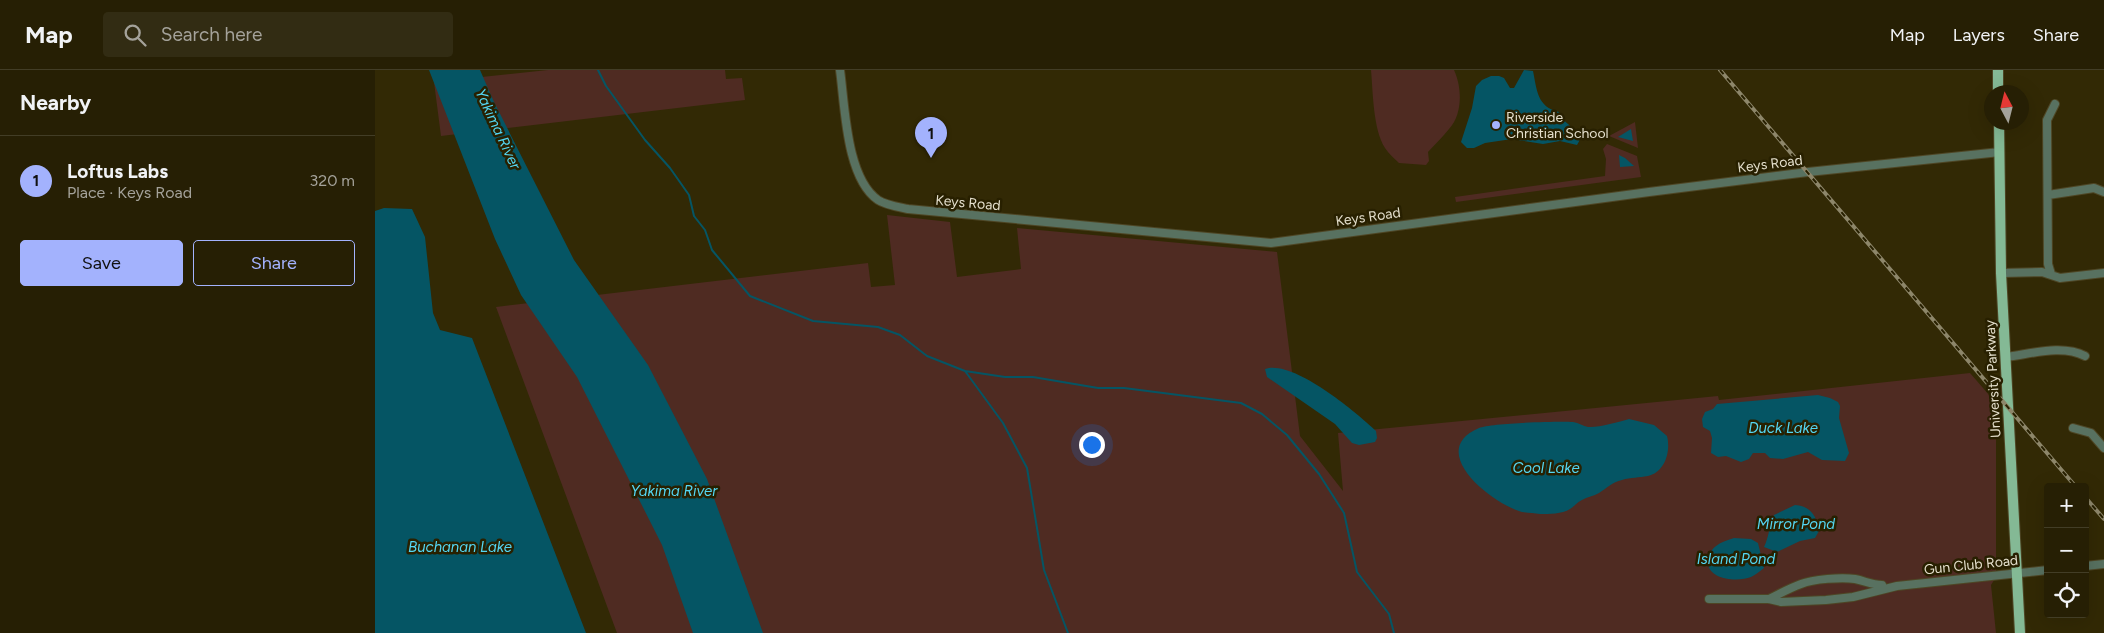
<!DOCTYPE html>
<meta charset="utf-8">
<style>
body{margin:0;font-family:Figtree,sans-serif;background:#322c13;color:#f1f3f6}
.controls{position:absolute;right:15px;bottom:15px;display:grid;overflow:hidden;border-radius:5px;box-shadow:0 5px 20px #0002}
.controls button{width:45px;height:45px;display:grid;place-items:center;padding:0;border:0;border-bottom:1px solid #423d26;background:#261f04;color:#f1f3f6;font:25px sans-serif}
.compass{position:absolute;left:1609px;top:15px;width:45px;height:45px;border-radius:50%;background:#261f04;box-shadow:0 5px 20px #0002;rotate:353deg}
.you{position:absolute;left:716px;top:374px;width:18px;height:18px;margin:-12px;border:4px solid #fff;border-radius:50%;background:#1a73e8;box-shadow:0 0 0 8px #1a73e833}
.badge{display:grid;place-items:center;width:32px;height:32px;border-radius:50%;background:#a3b2fd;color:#111;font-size:16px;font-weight:700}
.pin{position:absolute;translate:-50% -41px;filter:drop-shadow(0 1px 2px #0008)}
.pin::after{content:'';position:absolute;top:26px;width:18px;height:15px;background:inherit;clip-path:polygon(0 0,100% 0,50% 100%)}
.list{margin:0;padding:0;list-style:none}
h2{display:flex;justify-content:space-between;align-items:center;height:65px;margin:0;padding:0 20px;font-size:21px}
h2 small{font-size:16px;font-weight:400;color:#a4a29a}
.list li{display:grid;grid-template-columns:32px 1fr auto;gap:15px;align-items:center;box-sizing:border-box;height:90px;padding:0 20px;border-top:1px solid #423d26}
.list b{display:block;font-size:19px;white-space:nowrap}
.list p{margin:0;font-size:16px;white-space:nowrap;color:#a4a29a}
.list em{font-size:16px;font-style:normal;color:#a4a29a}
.actions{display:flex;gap:10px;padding:15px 20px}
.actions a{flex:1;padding:11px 0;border:1px solid #a3b2fd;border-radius:5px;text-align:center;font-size:18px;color:#a3b2fd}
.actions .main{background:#a3b2fd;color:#111}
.icon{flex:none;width:28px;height:28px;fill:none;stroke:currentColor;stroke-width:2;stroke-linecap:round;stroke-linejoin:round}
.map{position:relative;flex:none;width:1729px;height:563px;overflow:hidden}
header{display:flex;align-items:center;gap:30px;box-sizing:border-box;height:70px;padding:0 25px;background:#261f04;border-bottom:1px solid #423d26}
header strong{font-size:24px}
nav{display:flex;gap:28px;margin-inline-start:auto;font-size:18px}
.search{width:350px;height:45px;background:#322c13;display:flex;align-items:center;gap:12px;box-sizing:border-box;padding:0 18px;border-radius:5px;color:#a4a29a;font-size:19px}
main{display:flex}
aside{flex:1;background:#261f04}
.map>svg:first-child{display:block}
.green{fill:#4f2b22}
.water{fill:#055564}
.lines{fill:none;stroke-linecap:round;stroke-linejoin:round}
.stream{stroke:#055564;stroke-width:2}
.minor-casing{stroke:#4e4625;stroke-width:10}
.major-casing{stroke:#4e4625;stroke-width:12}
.minor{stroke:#587160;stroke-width:8}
.major{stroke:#84b995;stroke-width:10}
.rail-casing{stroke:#8d866a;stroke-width:4}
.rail{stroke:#282000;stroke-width:2;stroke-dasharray:5.5;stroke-linecap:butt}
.poi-dot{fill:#a3b2fd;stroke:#282000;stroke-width:2}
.labels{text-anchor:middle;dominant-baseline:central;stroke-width:5;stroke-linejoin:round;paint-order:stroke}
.poi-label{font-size:14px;fill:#e4dfcc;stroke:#282000;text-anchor:start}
.street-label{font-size:14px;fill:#e4dfcc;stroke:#282000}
.water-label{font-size:15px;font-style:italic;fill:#54d7f3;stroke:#282000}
</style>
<header>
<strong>Map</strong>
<div class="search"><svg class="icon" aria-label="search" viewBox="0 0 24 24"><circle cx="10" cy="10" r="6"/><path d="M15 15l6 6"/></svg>Search here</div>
<nav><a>Map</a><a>Layers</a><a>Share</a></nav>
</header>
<main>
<aside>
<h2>Nearby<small></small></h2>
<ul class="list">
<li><span class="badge">1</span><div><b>Loftus Labs</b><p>Place · Keys Road</p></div><em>320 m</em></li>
</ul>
<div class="actions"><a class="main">Save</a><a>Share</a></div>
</aside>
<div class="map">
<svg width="1729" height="563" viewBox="0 0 1729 563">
<rect width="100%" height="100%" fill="#322905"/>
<path class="green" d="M 173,0 L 350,0 L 351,9 L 367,8 L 370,30 L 66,66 L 59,12 Z
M 996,0 L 1079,0 C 1087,17 1088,44 1074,59 C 1068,67 1060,74 1053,82 L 1054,91 L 1051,95 L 1024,93 C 1019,88 1014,84 1010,78 C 998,59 998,22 996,0 Z
M 1260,52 L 1263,78 L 1234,66 Z
M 1232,74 L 1262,86 L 1266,107 L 1081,132 L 1080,127 L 1230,106 L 1231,89 L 1228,79 Z
M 512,145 L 575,152 L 582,207 L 646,199 L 642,158 L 902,182 L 925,366 L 968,421 L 963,363 L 1343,326 L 1344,330 L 1595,303 L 1621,333 L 1621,507 L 1616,515 L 1621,563 L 242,563 L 121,237 L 493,193 L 496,217 L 520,215 Z"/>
<path class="water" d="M 54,0 L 105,0 L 119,32 L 199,190 L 273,295 L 332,409 L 388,563 L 318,563 L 287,475 L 243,388 L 202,307 L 146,225 L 120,169 Z
M 1149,0 L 1158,1 C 1162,20 1162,37 1184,42 L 1186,48 L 1207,66 L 1202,75 L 1185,71 L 1168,74 L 1137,69 L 1110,73 L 1099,78 L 1092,78 L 1086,72 L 1097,38 L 1101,16 L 1107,10 L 1116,6 L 1124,6 L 1129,8 L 1135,18 L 1139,18 Z
M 1256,59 L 1258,71 L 1243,67 Z
M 1244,85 L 1250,88 L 1259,96 L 1245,97 Z
M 9,138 L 37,139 L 50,167 L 58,243 L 65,260 L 97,268 L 211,563 L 0,563 L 0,141 Z
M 894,298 C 923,294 980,341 1001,361 L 1002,368 L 1000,372 L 984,375 L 977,373 L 960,354 L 892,307 L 890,299 Z
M 1443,325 L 1455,328 L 1463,332 L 1465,336 L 1464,348 L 1474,383 L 1470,391 L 1447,390 L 1433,382 L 1408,389 L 1395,388 L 1390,383 L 1378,383 L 1374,389 L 1366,392 L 1351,386 L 1343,387 L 1336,383 L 1337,368 L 1335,361 L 1328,357 L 1327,349 L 1330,342 L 1338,339 L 1342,334 Z
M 1254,349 L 1279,355 L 1292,366 C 1296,381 1290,402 1273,406 C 1264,408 1256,407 1247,410 C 1237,412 1232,418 1224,423 C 1219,426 1212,427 1207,430 C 1202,432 1199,437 1195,439 C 1187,444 1174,444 1165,444 C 1159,443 1153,443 1147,442 C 1117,434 1050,381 1104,358 C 1116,353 1184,351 1198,352 C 1204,353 1208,356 1213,357 C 1223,358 1243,352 1254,349 Z
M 1420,435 C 1436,436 1442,447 1444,461 L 1440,468 L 1425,471 L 1402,482 L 1389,477 C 1394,467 1394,456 1399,445 Z
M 1359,468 L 1376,469 L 1383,473 L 1389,498 C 1385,501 1380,505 1376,507 C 1361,513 1326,509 1334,485 C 1336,481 1338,478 1341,476 C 1346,472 1353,470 1359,468 Z"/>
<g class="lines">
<path class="stream" d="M 223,0 L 231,16 L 270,70 L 295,98 L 314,125 L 319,146 L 330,160 L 337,180 L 375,226 L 438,251 L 503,257 L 525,265 L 552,286 L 590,301 L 628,353 L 652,398 L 669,500 L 693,563
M 590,301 L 630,307 L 658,307 L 723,318 L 749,318 L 866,333 L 887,344 L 912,365 L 944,404 L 969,443 L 982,502 L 1014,544 L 1019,563"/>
<defs>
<path id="minor" d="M 465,0 C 470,36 471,108 503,130 C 510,135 524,137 533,139 L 896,173 L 1274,122 L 1433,102 L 1625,82
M 1673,125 L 1719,118 L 1729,122
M 1626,203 L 1667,202 L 1685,208 L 1729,203
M 1676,204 L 1673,194 L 1672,50 L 1680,34
M 1631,287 C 1656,284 1687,274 1710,286
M 1698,358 L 1716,363 L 1729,378
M 1710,496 L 1729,494
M 1334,529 L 1394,529 L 1406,532 L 1451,530 L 1478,527 L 1522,516 L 1673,500
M 1394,529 C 1404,524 1415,518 1426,514 C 1438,509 1467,507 1480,509 C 1490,511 1497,515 1507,515"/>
<path id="major" d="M 1623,0 L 1623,22
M 1624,52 L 1626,203 L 1645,563"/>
</defs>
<use href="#minor" class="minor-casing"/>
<use href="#major" class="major-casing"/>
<use href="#minor" class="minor"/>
<use href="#major" class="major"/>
<defs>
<path id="rail" d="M 1345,0 L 1701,417
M 1710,427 L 1729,449"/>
</defs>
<use href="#rail" class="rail-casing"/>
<use href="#rail" class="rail"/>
</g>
<circle class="poi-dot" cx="1121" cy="55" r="5"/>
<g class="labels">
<g class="poi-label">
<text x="1131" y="47">Riverside<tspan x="1131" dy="16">Christian School</tspan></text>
</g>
<g class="street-label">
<text transform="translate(1395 94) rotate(-7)">Keys Road</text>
<text transform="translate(593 133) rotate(5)">Keys Road</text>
<text transform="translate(993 147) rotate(-8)">Keys Road</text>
<text transform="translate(1618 309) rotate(-93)">University Parkway</text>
<text transform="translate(1596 495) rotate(-6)">Gun Club Road</text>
</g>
<g class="water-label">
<text transform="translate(123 59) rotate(65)">Yakima River</text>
<text x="1408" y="358">Duck Lake</text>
<text x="1171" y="398">Cool Lake</text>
<text x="299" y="421">Yakima River</text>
<text x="1421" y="454">Mirror Pond</text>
<text x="85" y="477">Buchanan Lake</text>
<text x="1361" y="489">Island Pond</text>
</g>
</g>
</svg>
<div class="controls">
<button>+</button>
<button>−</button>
<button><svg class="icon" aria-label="locate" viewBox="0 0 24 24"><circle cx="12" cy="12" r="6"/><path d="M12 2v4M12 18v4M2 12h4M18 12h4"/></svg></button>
</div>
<svg class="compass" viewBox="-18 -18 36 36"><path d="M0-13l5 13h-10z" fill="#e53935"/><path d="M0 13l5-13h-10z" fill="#a4a29a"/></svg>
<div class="you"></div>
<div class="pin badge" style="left:556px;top:88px">1</div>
</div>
</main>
